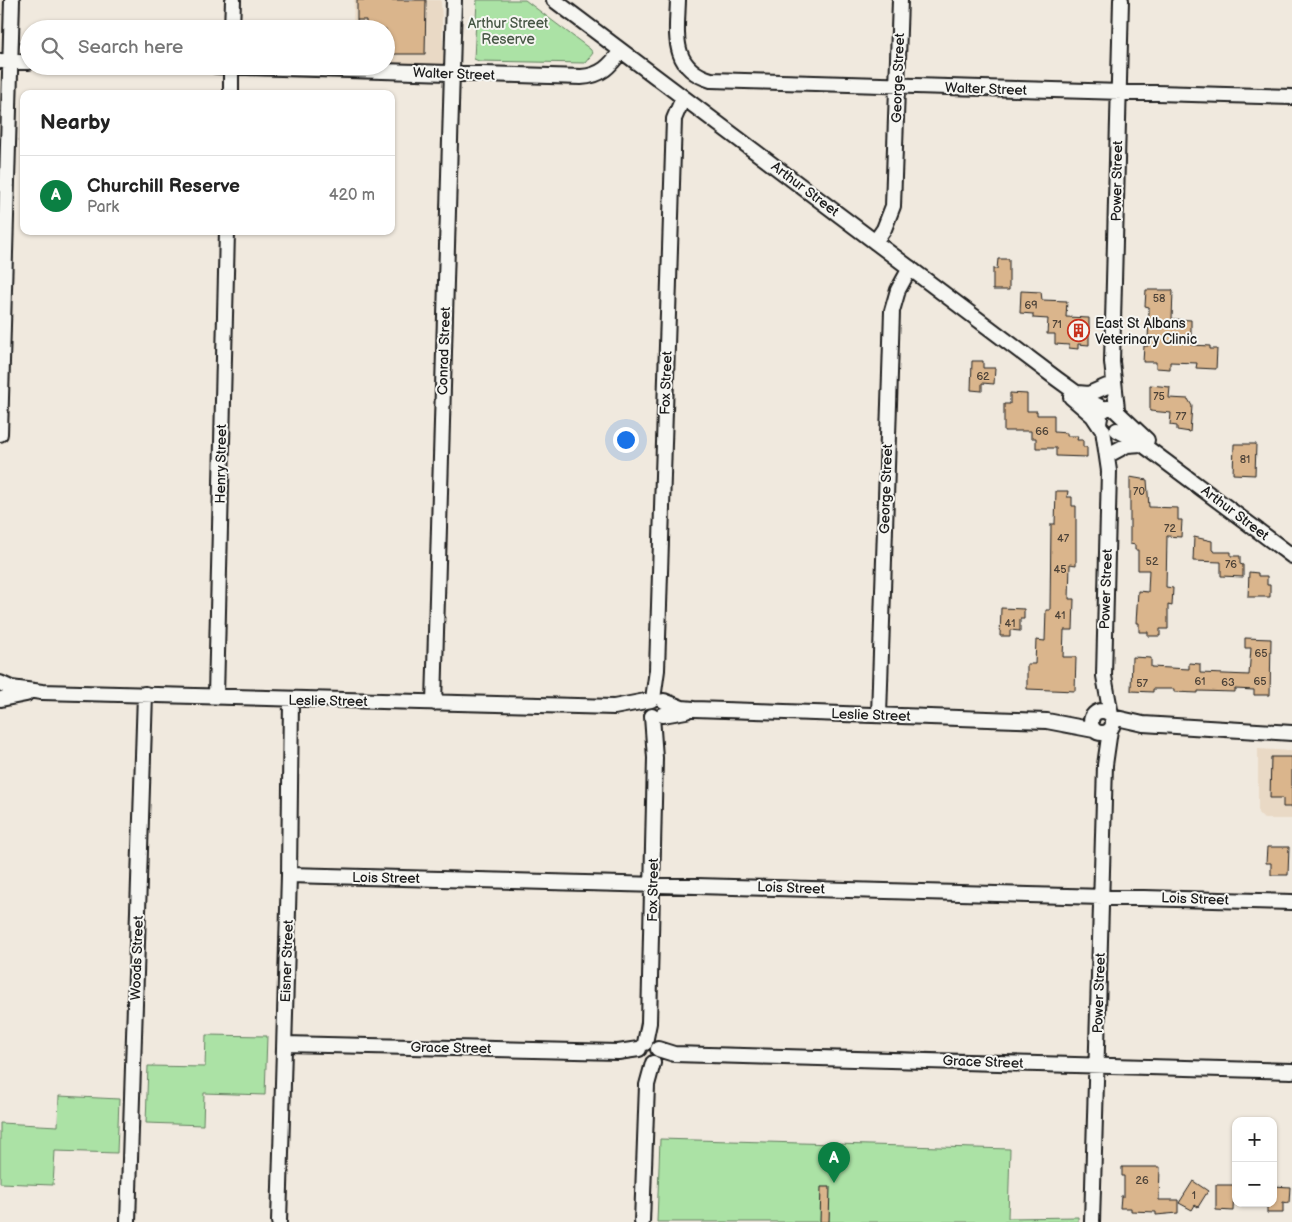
<!DOCTYPE html>
<meta charset="utf-8">
<style>
body{margin:0;font-family:"Balsamiq Sans",sans-serif;background:#f6f6f6;color:#222}
.controls{position:absolute;right:15px;bottom:15px;display:grid;overflow:hidden;border-radius:10px;box-shadow:0 1px 4px #0004}
.controls button{width:45px;height:45px;display:grid;place-items:center;padding:0;border:0;border-bottom:1px solid #e0e0e0;background:#fff;color:#222;font:25px sans-serif}
.you{position:absolute;left:625px;top:439px;width:18px;height:18px;margin:-12px;border:4px solid #fff;border-radius:50%;background:#1a73e8;box-shadow:0 0 0 8px #1a73e833}
.badge{display:grid;place-items:center;width:32px;height:32px;border-radius:50%;background:#0b8043;color:#fff;font-size:16px;font-weight:700}
.pin{position:absolute;translate:-50% -41px;filter:drop-shadow(0 1px 2px #0008)}
.pin::after{content:'';position:absolute;top:26px;width:18px;height:15px;background:inherit;clip-path:polygon(0 0,100% 0,50% 100%)}
.list{margin:0;padding:0;list-style:none}
h2{display:flex;justify-content:space-between;align-items:center;height:65px;margin:0;padding:0 20px;font-size:21px}
h2 small{font-size:16px;font-weight:400;color:#767676}
.list li{display:grid;grid-template-columns:32px 1fr auto;gap:15px;align-items:center;box-sizing:border-box;height:80px;padding:0 20px;border-top:1px solid #e0e0e0}
.list b{display:block;font-size:19px;white-space:nowrap}
.list p{margin:0;font-size:16px;white-space:nowrap;color:#767676}
.list em{font-size:16px;font-style:normal;color:#767676}
.icon{flex:none;width:28px;height:28px;fill:none;stroke:currentColor;stroke-width:2;stroke-linecap:round;stroke-linejoin:round}
.map{position:relative;flex:none;width:1292px;height:1222px;overflow:hidden}
.search{position:absolute;background:#fff;box-shadow:0 1px 4px #0004;left:20px;top:20px;width:375px;height:55px;display:flex;align-items:center;gap:12px;box-sizing:border-box;padding:0 18px;border-radius:28px;color:#767676;font-size:19px}
.panel{position:absolute;background:#fff;box-shadow:0 1px 4px #0004;left:20px;top:90px;width:375px;height:145px;border-radius:10px}
.map>svg:first-child{display:block}
.built{fill:#e9d9c5}
.green{fill:#abe2a5;stroke:#647f60}
.building{fill:#dab58c;stroke:#1c1c1c}
.lines{fill:none;stroke-linecap:round;stroke-linejoin:round}
.minor-casing{stroke:#1c1c1c;stroke-width:18}
.minor{stroke:#f6f6f2;stroke-width:14}
.labels{text-anchor:middle;dominant-baseline:central;stroke-width:4;stroke-linejoin:round;paint-order:stroke}
.number-label{font-size:11px;fill:#4c4238}
.park-label{font-size:14px;fill:#475745;stroke:#f6f6f2}
.street-label{font-size:14px;fill:#1c1c1c;stroke:#f6f6f2}
.poi-label{font-size:14px;fill:#1c1c1c;stroke:#f6f6f2;text-anchor:start}
</style>
<div class="map">
<svg width="1292" height="1222" viewBox="0 0 1292 1222">
<rect width="100%" height="100%" fill="#f0e9de"/>
<filter id="ink" filterUnits="userSpaceOnUse"><feTurbulence type="fractalNoise" baseFrequency=".02" numOctaves="2"/><feDisplacementMap in="SourceGraphic" scale="10" xChannelSelector="R" yChannelSelector="G"/><feConvolveMatrix kernelMatrix="1 2 1 2 8 2 1 2 1" color-interpolation-filters="sRGB"/></filter>
<g filter="url(#ink)">
<path class="built" d="M 354,0 L 441,0 L 444,66 L 386,63 L 386,29 L 353,29 Z
M 1258,749 L 1292,751 L 1292,819 L 1264,819 L 1258,813 Z"/>
<path class="green" d="M 477,0 L 525,0 L 590,49 L 593,53 L 585,63 L 479,61 L 474,59 Z
M 206,1035 L 267,1036 L 265,1095 L 204,1093 L 203,1125 L 146,1123 L 148,1066 L 205,1067 Z
M 59,1096 L 119,1099 L 117,1153 L 55,1151 L 53,1185 L 0,1183 L 0,1123 L 58,1126 Z
M 660,1139 L 1010,1149 L 1008,1218 L 1078,1217 L 1078,1222 L 657,1222 Z"/>
<path class="building" d="M 357,0 L 426,0 L 425,54 L 386,54 L 386,29 L 366,29 L 366,20 L 357,20 Z
M 998,259 L 1009,259 L 1009,290 L 993,290 L 993,269 L 997,269 Z
M 1146,290 L 1173,290 L 1172,319 L 1191,320 L 1191,345 L 1210,346 L 1210,349 L 1217,349 L 1216,369 L 1196,368 L 1197,363 L 1170,362 L 1170,369 L 1156,368 L 1156,362 L 1143,362 L 1144,346 L 1148,346 L 1149,307 L 1145,306 Z
M 1021,291 L 1041,292 L 1042,300 L 1067,301 L 1066,317 L 1089,318 L 1089,345 L 1078,344 L 1078,349 L 1069,348 L 1069,345 L 1055,344 L 1055,334 L 1047,334 L 1048,319 L 1033,318 L 1033,314 L 1020,313 Z
M 972,361 L 983,361 L 983,368 L 995,368 L 994,384 L 982,383 L 982,391 L 971,390 Z
M 1150,385 L 1170,387 L 1169,398 L 1188,399 L 1192,406 L 1190,432 L 1177,430 L 1177,426 L 1170,425 L 1171,413 L 1150,411 Z
M 1010,393 L 1027,394 L 1027,411 L 1037,411 L 1037,415 L 1054,415 L 1054,432 L 1067,433 L 1067,436 L 1078,436 L 1077,440 L 1083,440 L 1083,447 L 1087,447 L 1087,457 L 1056,456 L 1056,448 L 1036,448 L 1036,438 L 1031,438 L 1031,431 L 1004,431 L 1004,404 L 1010,404 Z
M 1234,444 L 1256,444 L 1255,475 L 1233,474 Z
M 1130,477 L 1147,480 L 1149,507 L 1178,508 L 1178,520 L 1182,520 L 1181,537 L 1167,536 L 1166,587 L 1173,588 L 1172,606 L 1168,605 L 1168,629 L 1160,629 L 1160,636 L 1148,636 L 1148,632 L 1139,632 L 1139,623 L 1136,623 L 1138,591 L 1148,592 L 1149,570 L 1138,570 L 1138,550 L 1135,550 L 1135,545 L 1130,544 Z
M 1056,491 L 1068,491 L 1067,497 L 1072,497 L 1072,506 L 1076,506 L 1076,565 L 1070,564 L 1069,599 L 1074,599 L 1073,630 L 1064,630 L 1063,657 L 1076,657 L 1075,691 L 1027,689 L 1027,664 L 1035,664 L 1036,640 L 1045,641 L 1046,610 L 1050,610 L 1051,524 L 1055,524 Z
M 1194,537 L 1212,541 L 1212,550 L 1215,552 L 1231,552 L 1231,556 L 1240,556 L 1240,564 L 1243,565 L 1243,577 L 1221,576 L 1221,562 L 1193,561 Z
M 1249,572 L 1258,573 L 1258,576 L 1267,576 L 1267,585 L 1270,585 L 1270,597 L 1248,597 Z
M 1001,608 L 1024,609 L 1024,619 L 1020,619 L 1020,631 L 1010,630 L 1010,636 L 1000,636 Z
M 1245,638 L 1271,639 L 1270,695 L 1254,695 L 1254,690 L 1235,689 L 1235,692 L 1198,691 L 1198,693 L 1174,692 L 1174,689 L 1153,689 L 1153,692 L 1131,691 L 1132,657 L 1151,658 L 1151,667 L 1189,669 L 1189,663 L 1200,664 L 1200,673 L 1249,675 L 1251,648 L 1245,648 Z
M 1271,757 L 1292,757 L 1292,807 L 1283,807 L 1283,798 L 1270,798 Z
M 1267,847 L 1289,847 L 1288,875 L 1271,875 L 1271,863 L 1266,863 Z
M 1122,1167 L 1160,1167 L 1159,1200 L 1178,1200 L 1178,1213 L 1156,1215 L 1156,1212 L 1131,1211 L 1131,1208 L 1120,1208 L 1121,1196 L 1124,1196 L 1124,1176 L 1122,1176 Z
M 1193,1181 L 1208,1191 L 1198,1207 L 1195,1205 L 1192,1210 L 1179,1203 Z
M 1216,1185 L 1234,1185 L 1233,1211 L 1216,1210 Z
M 1273,1186 L 1290,1187 L 1289,1203 L 1283,1202 L 1283,1213 L 1267,1213 L 1267,1203 L 1273,1203 Z
M 821,1187 L 830,1187 L 829,1222 L 820,1222 Z"/>
<g class="lines">
<defs>
<path id="minor" d="M 554,0 L 1057,379 L 1086,400 L 1105,409
M 678,0 C 677,34 670,68 711,80 L 1292,97
M 232,29 L 233,0
M 0,61 L 29,62
M 216,66 L 581,77 C 601,76 610,66 621,51
M 231,94 L 231,66
M 875,242 L 884,229 L 893,206 L 900,0
M 1077,393 L 1089,394 L 1107,386
M 1071,397 L 1093,416 L 1101,428
M 1117,409 L 1112,362 L 1121,0
M 1099,423 L 1101,412 L 1107,408 L 1113,408 L 1147,440
M 1103,430 L 1109,471 L 1104,676 L 1111,715
M 1117,430 L 1138,441 L 1292,556
M 0,434 L 12,0
M 1112,453 L 1127,445 L 1142,444
M 0,683 L 11,688 L 42,692 L 614,707 L 651,700
M 216,696 L 227,231
M 1,699 L 26,694
M 653,699 L 657,670 L 674,119 L 683,98
M 664,701 L 682,708 L 694,709 L 1047,721 L 1094,730
M 434,703 L 454,0
M1091 722a11 11 0 1 1 22 0a11 11 0 1 1-22 0Z
M 663,715 L 686,711
M 879,715 L 892,311 L 898,290 L 910,268
M 1112,717 L 1143,724 L 1292,733
M 289,875 L 1292,902
M 645,1043 L 649,1023 L 655,758 L 652,716
M 285,1044 L 618,1052 L 639,1049
M 658,1049 L 674,1054 L 1292,1071
M 128,1222 L 145,694
M 279,1222 L 289,875 L 291,700
M 642,1222 L 647,1085 L 653,1063
M 1092,1222 L 1105,765 L 1110,730"/>
</defs>
<use href="#minor" class="minor-casing"/>
<use href="#minor" class="minor"/>
</g>
</g>
<defs>
<symbol id="building-ring" viewBox="-11 -11 22 22"><circle r="9.5" fill="#f6f6f2" stroke="#c8321e" stroke-width="1.5"/><path d="M-4-6H4V6H1V3H-1V6H-4ZM-2.5-4.3h1.7v1.8h-1.7ZM.8-4.3h1.7v1.8H.8ZM-2.5-1h1.7V.8h-1.7ZM.8-1h1.7V.8H.8Z" fill="#c8321e"/></symbol>
</defs>
<g fill-rule="evenodd">
<use href="#building-ring" x="1066" y="318" width="25" height="25"/>
</g>
<g class="labels">
<g class="number-label">
<text x="1159" y="298">58</text>
<text x="1031" y="305">69</text>
<text x="1057" y="324">71</text>
<text x="983" y="376">62</text>
<text x="1159" y="396">75</text>
<text x="1181" y="416">77</text>
<text x="1042" y="431">66</text>
<text x="1245" y="459">81</text>
<text x="1139" y="491">70</text>
<text x="1170" y="528">72</text>
<text x="1063" y="538">47</text>
<text x="1152" y="561">52</text>
<text x="1231" y="564">76</text>
<text x="1060" y="569">45</text>
<text x="1060" y="615">41</text>
<text x="1010" y="623">41</text>
<text x="1261" y="653">65</text>
<text x="1200" y="681">61</text>
<text x="1260" y="681">65</text>
<text x="1228" y="682">63</text>
<text x="1142" y="683">57</text>
<text x="1142" y="1180">26</text>
<text x="1194" y="1195">1</text>
</g>
<g class="park-label">
<text x="508" y="23">Arthur Street<tspan x="508" dy="16">Reserve</tspan></text>
</g>
<g class="street-label">
<text transform="translate(454 74) rotate(2)">Walter Street</text>
<text transform="translate(898 78) rotate(-88)">George Street</text>
<text transform="translate(986 89) rotate(2)">Walter Street</text>
<text transform="translate(1117 181) rotate(-89)">Power Street</text>
<text transform="translate(805 189) rotate(37)">Arthur Street</text>
<text transform="translate(444 351) rotate(-88)">Conrad Street</text>
<text transform="translate(666 383) rotate(-88)">Fox Street</text>
<text transform="translate(221 464) rotate(-89)">Henry Street</text>
<text transform="translate(886 489) rotate(-88)">George Street</text>
<text transform="translate(1235 513) rotate(37)">Arthur Street</text>
<text transform="translate(1106 589) rotate(-88)">Power Street</text>
<text transform="translate(328 701) rotate(1)">Leslie Street</text>
<text transform="translate(871 715) rotate(2)">Leslie Street</text>
<text transform="translate(386 878) rotate(1)">Lois Street</text>
<text transform="translate(791 888) rotate(2)">Lois Street</text>
<text transform="translate(653 890) rotate(-89)">Fox Street</text>
<text transform="translate(1195 899) rotate(2)">Lois Street</text>
<text transform="translate(137 958) rotate(-88)">Woods Street</text>
<text transform="translate(287 961) rotate(-88)">Eisner Street</text>
<text transform="translate(1099 993) rotate(-88)">Power Street</text>
<text transform="translate(451 1048) rotate(1)">Grace Street</text>
<text transform="translate(983 1062) rotate(2)">Grace Street</text>
</g>
<g class="poi-label">
<text x="1095" y="323">East St Albans<tspan x="1095" dy="16">Veterinary Clinic</tspan></text>
</g>
</g>
</svg>
<div class="controls">
<button>+</button>
<button>−</button>
</div>
<div class="you"></div>
<div class="pin badge" style="left:834px;top:1183px">A</div>
<div class="search"><svg class="icon" aria-label="search" viewBox="0 0 24 24"><circle cx="10" cy="10" r="6"/><path d="M15 15l6 6"/></svg>Search here</div>
<section class="panel">
<h2>Nearby<small></small></h2>
<ul class="list">
<li><span class="badge">A</span><div><b>Churchill Reserve</b><p>Park</p></div><em>420 m</em></li>
</ul>
</section>
</div>
